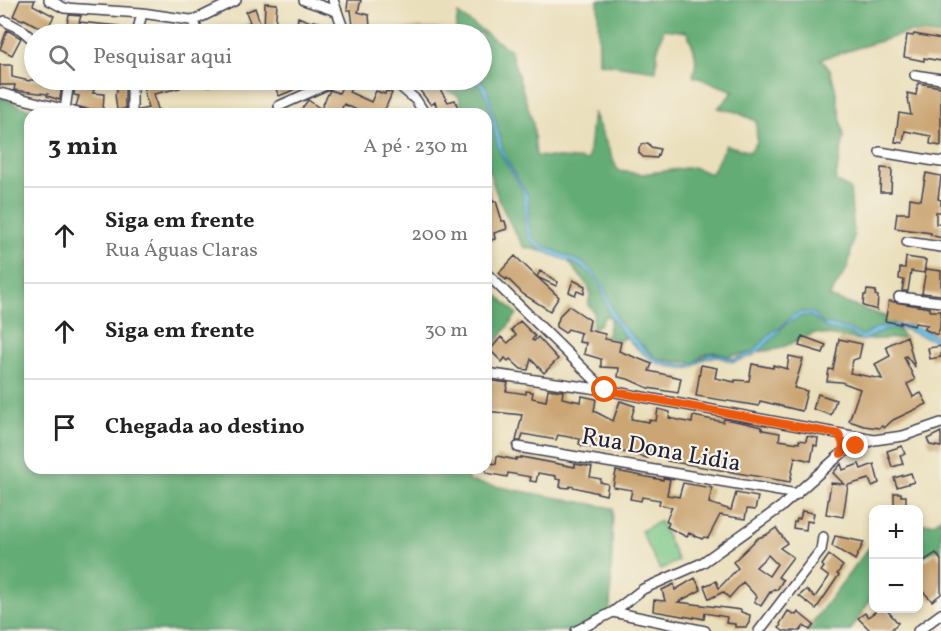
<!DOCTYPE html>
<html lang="pt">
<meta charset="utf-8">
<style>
body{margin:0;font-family:Vollkorn,serif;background:#f6f6f6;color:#222}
.controls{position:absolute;right:18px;bottom:18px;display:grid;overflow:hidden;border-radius:12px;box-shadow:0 3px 9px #0003}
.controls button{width:54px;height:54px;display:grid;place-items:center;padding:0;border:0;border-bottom:2px solid #e0e0e0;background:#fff;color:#222;font:30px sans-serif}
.stop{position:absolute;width:18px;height:18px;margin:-14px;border:4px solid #ea580c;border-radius:50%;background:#fff}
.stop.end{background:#ea580c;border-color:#fff;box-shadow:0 2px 6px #0008}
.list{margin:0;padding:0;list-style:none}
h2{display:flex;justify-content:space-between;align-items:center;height:78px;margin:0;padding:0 24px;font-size:26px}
h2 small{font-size:20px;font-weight:400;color:#767676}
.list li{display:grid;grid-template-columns:39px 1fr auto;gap:18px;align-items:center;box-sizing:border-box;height:96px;padding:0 24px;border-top:2px solid #e0e0e0}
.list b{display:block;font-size:22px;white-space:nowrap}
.list p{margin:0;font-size:20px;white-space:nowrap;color:#767676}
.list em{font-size:20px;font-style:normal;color:#767676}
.icon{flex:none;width:33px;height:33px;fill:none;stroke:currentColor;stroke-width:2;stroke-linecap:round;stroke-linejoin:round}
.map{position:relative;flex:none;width:941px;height:631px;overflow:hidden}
.search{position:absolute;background:#fff;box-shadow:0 3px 9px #0003;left:24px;top:24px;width:468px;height:66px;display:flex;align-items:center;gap:15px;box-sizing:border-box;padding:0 21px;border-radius:33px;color:#767676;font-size:22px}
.panel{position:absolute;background:#fff;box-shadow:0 3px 9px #0003;left:24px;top:108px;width:468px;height:366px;border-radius:18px}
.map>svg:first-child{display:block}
.green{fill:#7ac787;stroke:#4e7461;stroke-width:1.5}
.forest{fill:#63ac74;stroke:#426758;stroke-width:1.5}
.water{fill:#69c4e7;stroke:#467391;stroke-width:1.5}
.building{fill:#cba573;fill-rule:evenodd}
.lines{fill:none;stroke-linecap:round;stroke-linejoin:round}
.street-casing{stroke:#403e4e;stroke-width:12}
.street{stroke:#fff;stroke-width:9}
.route{stroke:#ea580c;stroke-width:8}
.labels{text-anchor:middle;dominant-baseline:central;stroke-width:4.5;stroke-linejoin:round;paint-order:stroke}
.street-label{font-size:24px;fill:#22223b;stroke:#f7f3e8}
</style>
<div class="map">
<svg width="941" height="631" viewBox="0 0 941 631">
<rect width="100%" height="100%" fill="#f7f3e8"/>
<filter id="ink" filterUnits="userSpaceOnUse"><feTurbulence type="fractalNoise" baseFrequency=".0167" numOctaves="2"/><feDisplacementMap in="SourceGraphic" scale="12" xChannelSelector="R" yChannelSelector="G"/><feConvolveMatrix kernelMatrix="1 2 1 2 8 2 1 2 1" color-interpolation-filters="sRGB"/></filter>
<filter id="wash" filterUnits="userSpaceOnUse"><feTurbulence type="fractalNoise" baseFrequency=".008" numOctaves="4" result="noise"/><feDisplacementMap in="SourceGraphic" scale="24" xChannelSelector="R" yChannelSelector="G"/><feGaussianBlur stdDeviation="1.35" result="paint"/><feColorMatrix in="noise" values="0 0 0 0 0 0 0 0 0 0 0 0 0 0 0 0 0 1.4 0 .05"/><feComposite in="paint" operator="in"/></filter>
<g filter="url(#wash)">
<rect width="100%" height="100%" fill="#eadfbb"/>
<path class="green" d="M 660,521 L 678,561 L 660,570 L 641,531 Z"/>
<path class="forest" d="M 598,0 L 941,0 L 941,36 L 910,32 L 821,59 L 830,70 L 835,87 L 844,137 L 835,181 L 850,189 L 854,235 L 848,267 L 829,297 L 889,318 L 905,338 L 859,340 L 815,333 L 778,349 L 728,356 L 713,352 L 703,355 L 695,363 L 658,359 L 630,335 L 619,341 L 607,337 L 611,317 L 605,316 L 600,324 L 592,329 L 594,312 L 588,305 L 590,295 L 588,286 L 564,256 L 524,247 C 506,219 490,186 486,152 C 485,139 486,126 486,114 L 462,114 L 459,96 L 446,90 L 441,80 L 482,80 L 482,34 L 455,34 L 458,14 L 510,50 L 533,123 L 536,156 L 588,160 L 593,112 L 618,171 L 642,174 L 693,167 L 711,174 L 726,145 L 750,152 L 757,142 L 756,121 L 736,112 L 718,108 L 734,91 L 693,76 C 699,59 694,48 687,32 L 664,29 L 657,52 L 656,71 L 599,63 Z
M 0,97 L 20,106 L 52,114 L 30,114 L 30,468 L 470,468 L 467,481 L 613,508 L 610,612 L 581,628 L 592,631 L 0,631 Z
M 497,295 L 517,314 L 486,356 L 486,307 Z
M 941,517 L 941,551 L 936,550 L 919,558 L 919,524 L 935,523 Z
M 873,542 L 873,596 L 850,631 L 806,631 Z"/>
<path class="water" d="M 474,80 L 481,80 L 487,88 L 505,157 L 528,196 L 528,216 L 531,233 L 534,239 L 542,245 L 581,262 L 593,271 L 604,287 L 618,322 L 651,355 L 661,361 L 689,365 C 713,354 705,348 734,359 L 753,352 L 773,331 L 780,328 L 793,315 L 801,312 L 814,313 L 822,323 L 848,329 L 862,336 C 867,334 870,331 875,329 C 897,319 921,327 941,339 L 941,343 L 901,328 L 886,329 L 863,341 L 847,332 L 829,330 L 811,316 L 802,316 L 786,324 L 762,349 L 752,356 L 733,362 L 716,356 L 704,359 L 691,368 C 682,368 668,367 660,364 C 643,357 616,329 609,313 C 604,298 602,283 589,272 C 574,259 541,256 530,240 C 522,226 526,209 523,195 C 519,178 503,164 498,147 C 491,127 492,93 474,80 Z"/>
<g id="blocks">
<path class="building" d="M 20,0 L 35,0 L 33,5 L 54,16 L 46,31 L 24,19 L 23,20 L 13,16 Z
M 348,0 L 361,0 L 358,12 L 369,15 L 370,27 L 377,26 L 377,33 L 354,34 L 351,10 L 347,10 Z
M 265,3 L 277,4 L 275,28 L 264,28 Z
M 255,8 L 264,34 L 224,34 L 250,22 L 246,12 Z
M 69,15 L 81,16 L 79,22 L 119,26 L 119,34 L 59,34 L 61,27 L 66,28 Z
M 298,17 L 313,23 L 313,21 L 327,24 L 326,26 L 330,27 L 328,34 L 296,34 Z
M 423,26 L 423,28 L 441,28 L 441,34 L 389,34 L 389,31 Z
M 7,30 L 21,38 L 12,55 L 0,49 Z
M 914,34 L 941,39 L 941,61 L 924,58 L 924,61 L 904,57 L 907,35 L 913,36 Z
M 0,65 L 12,65 L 12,77 L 29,81 L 30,80 L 62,80 L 60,100 L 47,96 L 48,94 L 14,90 L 15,85 L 0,85 Z
M 75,80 L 96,81 L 93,93 L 104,94 L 103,110 L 87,109 L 76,106 L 79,96 L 74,95 Z
M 116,80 L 125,80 L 125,109 L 117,110 L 115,94 L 117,92 Z
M 142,80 L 178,80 L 180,88 L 154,94 L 159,114 L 139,114 L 139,110 L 148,108 Z
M 272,80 L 311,80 L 291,91 L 279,96 Z
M 351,80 L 355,80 L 349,92 L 371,102 L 376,91 L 385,94 L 386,91 L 392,93 L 383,114 L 376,111 L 375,114 L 365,114 L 344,104 L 339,114 L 298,114 L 308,100 L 321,109 L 330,90 L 339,93 L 344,83 Z
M 412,80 L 434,80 L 448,102 L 455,100 L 460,114 L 439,114 L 435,102 L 431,105 Z
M 918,83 L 941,87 L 941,146 L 930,144 L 931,136 L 905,131 L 903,143 L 895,142 L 899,113 L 911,115 L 907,93 L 916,95 Z
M 648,143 L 651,147 L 660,149 L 657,158 L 643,157 L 639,153 L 639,148 L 642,144 Z
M 881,168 L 892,169 L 891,192 L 880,192 Z
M 926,173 L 941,176 L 938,199 L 941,200 L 941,212 L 936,212 L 936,224 L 941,224 L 941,238 L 931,235 L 931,233 L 895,228 L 897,213 L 909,213 L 910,198 L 921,200 Z
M 486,182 L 488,182 L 493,202 L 496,201 L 502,221 L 505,221 L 507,229 L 494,233 L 495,239 L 486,242 L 486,226 L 489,225 L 486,215 Z
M 515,256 L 537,277 L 540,271 L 558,282 L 556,286 L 537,277 L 559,297 L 550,311 L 523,294 L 507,278 L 506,280 L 499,273 Z
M 906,257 L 926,260 L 924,273 L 911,271 L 908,291 L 902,291 L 904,280 L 899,279 L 900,268 L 905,268 Z
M 926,269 L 941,271 L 941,295 L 922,293 Z
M 573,280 L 585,286 L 584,294 L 577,291 L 575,295 L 569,292 Z
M 867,290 L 876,291 L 875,295 L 878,296 L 877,310 L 863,306 L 864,295 L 866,295 Z
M 889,301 L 930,308 L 930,311 L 941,311 L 940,328 L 937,335 L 924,329 L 928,325 L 915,323 L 914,326 L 900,322 L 900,324 L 885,321 Z
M 569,306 L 590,320 L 588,330 L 605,334 L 605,339 L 621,342 L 619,351 L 652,364 L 649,371 L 681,378 L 678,393 L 648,388 L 628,379 L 618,377 L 619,368 L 601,367 L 601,359 L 584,354 L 586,343 L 579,342 L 581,333 L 568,329 L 565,333 L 556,327 L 560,315 Z
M 520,321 L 535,336 L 532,340 L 534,341 L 538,337 L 558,359 L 544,373 L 531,359 L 528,370 L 521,369 L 510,359 L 508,361 L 505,358 L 502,362 L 490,350 L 501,337 L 508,343 L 516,335 L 511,330 Z
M 802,336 L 826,345 L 823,353 L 799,346 Z
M 907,336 L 915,367 L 906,356 L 904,357 L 915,380 L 907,384 L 913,397 L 921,393 L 927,404 L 893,420 L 884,428 L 882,426 L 879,428 L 864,426 L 849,421 L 860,389 L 841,382 L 827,381 L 829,369 L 833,370 L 839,339 L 862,344 L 859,358 L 853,360 L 850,373 L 882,379 L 875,364 L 890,356 L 886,346 Z
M 941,346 L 941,357 L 930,359 L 928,348 Z
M 789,356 L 803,359 L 794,388 L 807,391 L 802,411 L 760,401 L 759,406 L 696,396 L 701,365 L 717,368 L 715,378 L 735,382 L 735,380 L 749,381 L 752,364 L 773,368 L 773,365 L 787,369 Z
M 486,380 L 508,383 L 506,391 L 526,394 L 526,391 L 533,392 L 532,398 L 546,401 L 548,389 L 563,391 L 562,398 L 581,402 L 582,396 L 596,399 L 594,411 L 613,421 L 620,401 L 635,406 L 631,419 L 649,422 L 649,420 L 656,421 L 658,409 L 670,412 L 669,418 L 692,423 L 693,416 L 723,422 L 724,419 L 745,423 L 761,427 L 763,430 L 780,433 L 779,440 L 799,443 L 799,440 L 806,441 L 807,436 L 818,438 L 817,446 L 814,445 L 811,461 L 795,457 L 790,482 L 667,461 L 668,456 L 649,452 L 648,458 L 619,451 L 619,450 L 582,446 L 583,445 L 579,444 L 580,439 L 558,435 L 556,440 L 523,434 L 521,441 L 516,441 L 522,415 L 486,411 L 488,398 L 486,398 Z
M 818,394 L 836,400 L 831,415 L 813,409 Z
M 941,432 L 941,447 L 930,445 L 927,439 Z
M 902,446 L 905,454 L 900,455 L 903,464 L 892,467 L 887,451 Z
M 497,456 L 516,460 L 516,458 L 521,458 L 521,457 L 575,467 L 575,464 L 592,467 L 590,477 L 601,479 L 600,482 L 608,484 L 606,495 L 570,486 L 569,488 L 560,487 L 561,480 L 556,479 L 556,476 L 538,473 L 536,482 L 530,481 L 531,477 L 508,473 L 507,477 L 486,473 L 486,462 L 496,464 Z
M 841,464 L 843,470 L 859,464 L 861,469 L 874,464 L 879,483 L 872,486 L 869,479 L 848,485 L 843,517 L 826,514 L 831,483 L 844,484 L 833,473 Z
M 616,471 L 663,480 L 663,478 L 670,479 L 667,495 L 679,497 L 683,483 L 712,488 L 709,503 L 731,510 L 736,493 L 758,497 L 755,510 L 747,509 L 745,519 L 720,515 L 708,538 L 704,537 L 702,539 L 689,533 L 687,537 L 667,527 L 669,523 L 666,521 L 672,507 L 659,505 L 660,500 L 642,497 L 641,501 L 630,499 L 632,490 L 613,487 Z
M 911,473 L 914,482 L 897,487 L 894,478 Z
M 894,493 L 901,493 L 901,496 L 906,496 L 906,506 L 894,506 Z
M 802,511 L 814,513 L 812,522 L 807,521 L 806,530 L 793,528 L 794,522 L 796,522 L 797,519 L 800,519 Z
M 776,528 L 787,543 L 780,548 L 793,557 L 778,577 L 783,580 L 777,590 L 774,589 L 771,593 L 770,592 L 761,606 L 754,601 L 757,597 L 743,582 L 729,598 L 723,592 L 709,599 L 704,586 L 716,581 L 719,588 L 738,568 L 733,562 L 758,538 L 766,535 ZM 768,555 L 777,564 L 769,576 L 756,567 Z
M 835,536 L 864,542 L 855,560 L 832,546 Z
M 936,553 L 941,560 L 941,594 L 932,601 L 918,586 L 918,565 Z
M 829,555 L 843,566 L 837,574 L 839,575 L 816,609 L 799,596 L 806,590 L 815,597 L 829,577 L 821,571 L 824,567 L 822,565 Z
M 695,578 L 701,590 L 678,602 L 741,610 L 741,612 L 750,615 L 749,623 L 746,627 L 735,627 L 735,624 L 726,623 L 727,617 L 705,613 L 704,619 L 694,617 L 694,618 L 653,611 L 654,600 L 665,601 L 662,590 L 674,584 L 675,590 Z
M 879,609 L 886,609 L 898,623 L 890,631 L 871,631 L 858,618 L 865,613 L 868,617 Z
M 788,611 L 796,615 L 798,612 L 814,625 L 810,630 L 804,626 L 800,631 L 783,631 L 779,628 L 781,626 L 780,624 Z"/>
</g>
</g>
<g filter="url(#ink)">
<use href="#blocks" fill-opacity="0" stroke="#403e4e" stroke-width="1.5"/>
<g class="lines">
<defs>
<path id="street" d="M 49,0 L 64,8 L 142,13 L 190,20 L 197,19 L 236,0
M 304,0 L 336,11
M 333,0 L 345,34
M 194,20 L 198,34
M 5,21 L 22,30 L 34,41
M 137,34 L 142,13
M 915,75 L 941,79
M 132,80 L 132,114
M 209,80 L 209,81
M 393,80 L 416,100 L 425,114
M 0,93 L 82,114
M 279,106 L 337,80
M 65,110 L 69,81
M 880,152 L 941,162
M 907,242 L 941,247
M 486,273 L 605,390 L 874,440
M 899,297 L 941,302
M 486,373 L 605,390
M 518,447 L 797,494
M 613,612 L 705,631
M 576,631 L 613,612 L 643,589 L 702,563 L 781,507 L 841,454 L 856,446 L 874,440 L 903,436 L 941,423
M 759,631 L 821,550 L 823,537
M 918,631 L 941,614"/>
</defs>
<use href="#street" class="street-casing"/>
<use href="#street" class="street"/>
</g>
</g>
<g class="lines" filter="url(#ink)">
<path class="route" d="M 605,390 L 839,434 L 843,445 L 841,454 L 856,446"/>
</g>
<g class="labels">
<g class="street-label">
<text transform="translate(661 451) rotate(10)">Rua Dona Lidia</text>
</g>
</g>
</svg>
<div class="controls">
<button>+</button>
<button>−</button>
</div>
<div class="stop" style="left:605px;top:390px"></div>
<div class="stop end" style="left:856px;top:446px"></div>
<div class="search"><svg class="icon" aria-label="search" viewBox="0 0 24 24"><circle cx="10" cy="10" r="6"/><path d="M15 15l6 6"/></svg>Pesquisar aqui</div>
<section class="panel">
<h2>3 min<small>A pé · 230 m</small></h2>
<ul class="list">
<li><svg class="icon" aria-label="ahead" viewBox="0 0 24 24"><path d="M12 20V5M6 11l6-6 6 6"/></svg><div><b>Siga em frente</b><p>Rua Águas Claras</p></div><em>200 m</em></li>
<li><svg class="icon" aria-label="ahead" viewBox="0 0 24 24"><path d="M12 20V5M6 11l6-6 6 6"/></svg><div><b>Siga em frente</b></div><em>30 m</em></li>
<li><svg class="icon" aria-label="arrive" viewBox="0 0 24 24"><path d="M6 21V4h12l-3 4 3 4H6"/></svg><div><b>Chegada ao destino</b></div></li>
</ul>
</section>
</div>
